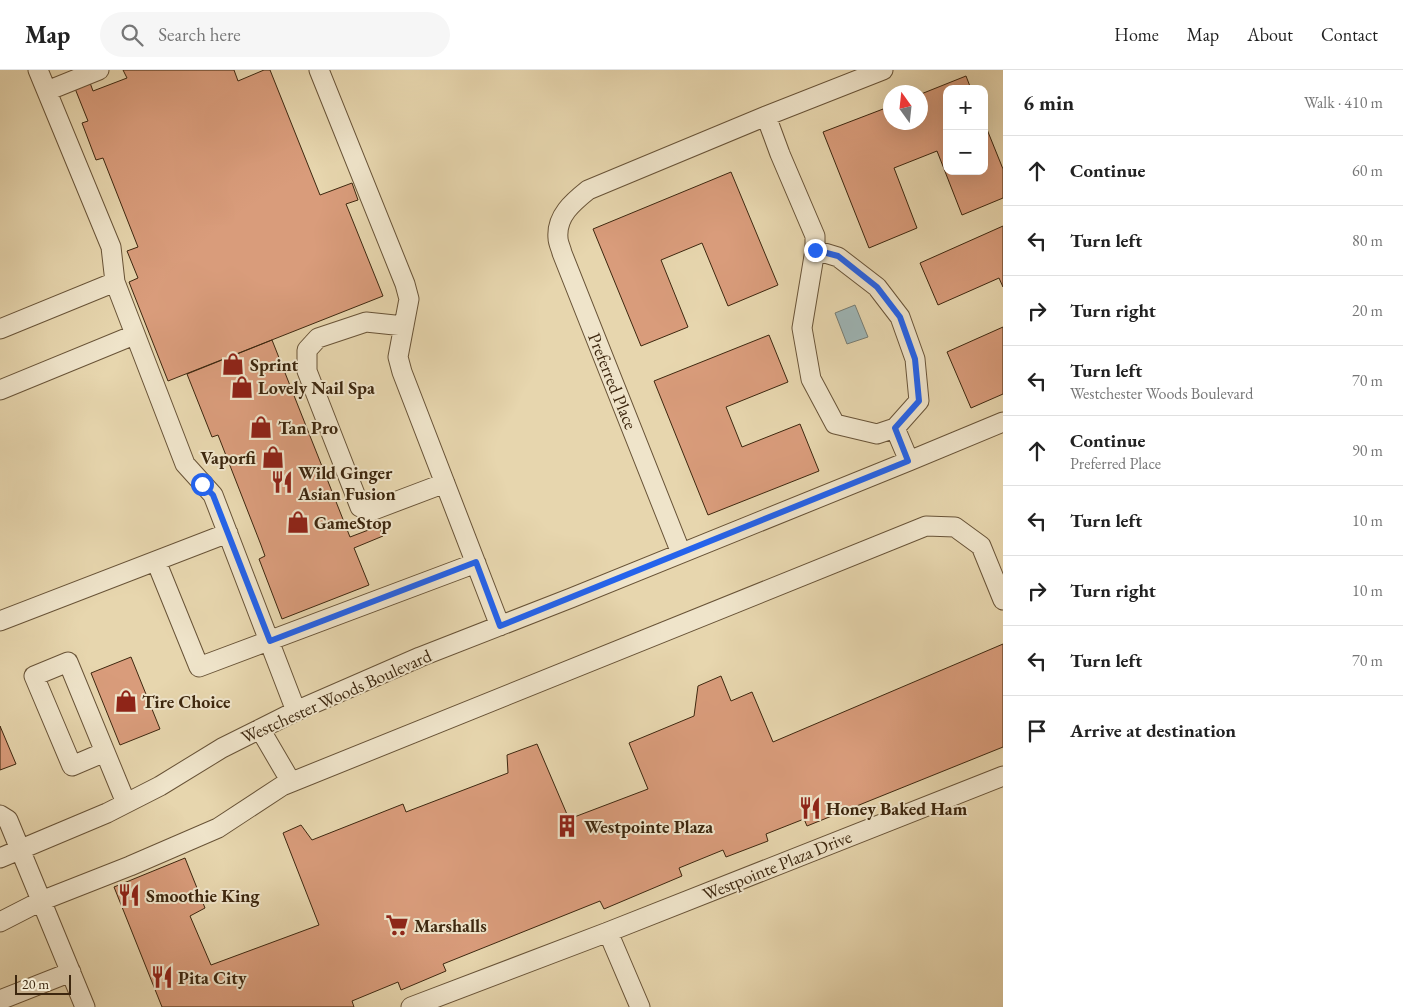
<!DOCTYPE html>
<meta charset="utf-8">
<style>
body{margin:0;font-family:"EB Garamond",serif;background:#f6f6f6;color:#222}
.controls{position:absolute;right:15px;top:15px;display:grid;overflow:hidden;border-radius:10px;box-shadow:0 5px 20px #0002}
.controls button{width:45px;height:45px;display:grid;place-items:center;padding:0;border:0;border-bottom:1px solid #e0e0e0;background:#fff;color:#222;font:25px sans-serif}
.compass{position:absolute;left:883px;top:15px;width:45px;height:45px;border-radius:50%;background:#fff;box-shadow:0 5px 20px #0002;rotate:345deg}
.scale{position:absolute;left:15px;bottom:12px;width:56px;box-sizing:border-box;padding-left:5px;border:2px solid #3d270f;border-top:0;font-size:14px;line-height:18px;white-space:nowrap;color:#3d270f;-webkit-text-stroke:4px #efe4ca;paint-order:stroke}
.stop{position:absolute;width:15px;height:15px;margin:-11px;border:4px solid #2563eb;border-radius:50%;background:#fff}
.stop.end{background:#2563eb;border-color:#fff;box-shadow:0 1px 5px #0008}
.list{margin:0;padding:0;list-style:none}
h2{display:flex;justify-content:space-between;align-items:center;height:65px;margin:0;padding:0 20px;font-size:21px}
h2 small{font-size:16px;font-weight:400;color:#767676}
.list li{display:grid;grid-template-columns:32px 1fr auto;gap:15px;align-items:center;box-sizing:border-box;height:70px;padding:0 20px;border-top:1px solid #e0e0e0}
.list b{display:block;font-size:19px;white-space:nowrap}
.list p{margin:0;font-size:16px;white-space:nowrap;color:#767676}
.list em{font-size:16px;font-style:normal;color:#767676}
.icon{flex:none;width:28px;height:28px;fill:none;stroke:currentColor;stroke-width:2;stroke-linecap:round;stroke-linejoin:round}
.map{position:relative;flex:none;width:1003px;height:937px;overflow:hidden}
header{display:flex;align-items:center;gap:30px;box-sizing:border-box;height:70px;padding:0 25px;background:#fff;border-bottom:1px solid #e0e0e0}
header strong{font-size:24px}
nav{display:flex;gap:28px;margin-inline-start:auto;font-size:18px}
.search{width:350px;height:45px;background:#f6f6f6;display:flex;align-items:center;gap:12px;box-sizing:border-box;padding:0 18px;border-radius:28px;color:#767676;font-size:19px}
main{display:flex}
aside{flex:1;background:#fff}
.map>svg:first-child{display:block}
.water{fill:#9eb6b7;stroke:#777d74}
.building{fill:#d99c7b;stroke:#3d270f}
.lines{fill:none;stroke-linecap:round;stroke-linejoin:round}
.minor-casing{stroke:#685337;stroke-width:21}
.minor{stroke:#efe4ca;stroke-width:19}
.route{stroke:#2563eb;stroke-width:6}
.labels{text-anchor:middle;dominant-baseline:central;stroke-width:4;stroke-linejoin:round;paint-order:stroke}
.poi-label{font-size:18px;font-weight:bold;fill:#3d270f;stroke:#efe4ca;text-anchor:start}
.street-label{font-size:18px;fill:#3d270f;stroke:#efe4ca}
</style>
<header>
<strong>Map</strong>
<div class="search"><svg class="icon" aria-label="search" viewBox="0 0 24 24"><circle cx="10" cy="10" r="6"/><path d="M15 15l6 6"/></svg>Search here</div>
<nav><a>Home</a><a>Map</a><a>About</a><a>Contact</a></nav>
</header>
<main>
<div class="map">
<svg width="1003" height="937" viewBox="0 0 1003 937">
<rect width="100%" height="100%" fill="#e7d6ae"/>
<filter id="stains"><feTurbulence type="fractalNoise" baseFrequency=".004" numOctaves="4"/><feColorMatrix values="0 0 0 0 .2 0 0 0 0 .09 0 0 0 0 .02 0 0 0 .5 -.17"/></filter>
<radialGradient id="worn" r=".72"><stop offset=".6" stop-color="#630" stop-opacity="0"/><stop offset="1" stop-color="#630" stop-opacity=".3"/></radialGradient>
<path class="water" d="M 855,235 L 868,267 L 847,274 L 835,243 Z"/>
<path class="building" d="M 123,0 L 234,0 L 238,11 L 264,0 L 270,0 L 320,125 L 352,113 L 358,130 L 346,134 L 383,226 L 168,311 L 129,212 L 138,208 L 127,181 L 138,177 L 103,88 L 96,90 L 82,53 L 88,51 L 74,16 L 89,10 L 93,21 L 127,8 Z
M 966,6 L 971,19 L 947,19 L 947,101 L 984,101 L 984,52 L 1003,99 L 1003,128 L 962,145 L 937,81 L 894,98 L 917,158 L 869,178 L 823,62 L 891,36 L 891,52 L 921,52 L 921,24 Z
M 731,102 L 778,215 L 728,236 L 702,173 L 661,190 L 688,257 L 641,276 L 593,159 Z
M 1003,156 L 1003,217 L 999,208 L 938,235 L 920,193 Z
M 1003,257 L 1003,324 L 971,338 L 947,282 Z
M 769,265 L 788,312 L 726,337 L 742,377 L 800,354 L 819,401 L 708,445 L 654,311 Z
M 272,270 L 350,467 L 379,456 L 383,466 L 354,478 L 369,515 L 282,549 L 259,489 L 265,486 L 261,475 L 218,365 L 212,367 L 187,304 Z
M 1003,574 L 1003,677 L 807,756 L 804,749 L 766,764 L 768,771 L 726,787 L 723,780 L 679,798 L 682,806 L 604,839 L 600,831 L 443,894 L 446,901 L 401,920 L 398,912 L 352,931 L 354,937 L 162,937 L 114,817 L 185,788 L 205,838 L 190,846 L 211,895 L 319,855 L 283,763 L 301,755 L 312,770 L 403,734 L 406,742 L 508,703 L 507,685 L 537,674 L 569,749 L 648,719 L 629,673 L 694,646 L 698,616 L 721,606 L 731,631 L 752,622 L 773,672 Z
M 131,587 L 160,659 L 120,675 L 91,603 Z
M 0,656 L 16,694 L 0,700 Z"/>
<g class="lines">
<defs>
<path id="minor" d="M 38,0 L 111,177 L 115,212 L 185,394 L 213,425 L 296,641
M 319,0 L 405,214 L 409,229 L 398,287 L 402,302 L 500,556
M 47,21 L 99,0
M 766,46 L 780,84 L 815,166 L 815,180 L 802,258 L 811,309 L 835,354 L 877,364 L 895,358 L 919,331 L 915,289 L 900,247 L 877,217 L 838,187 L 815,180
M 404,256 L 366,252 L 318,268 L 307,280 L 307,301 L 360,437 L 371,441 L 445,413
M 0,259 L 115,212
M 0,320 L 134,265
M 895,358 L 909,391
M 681,483 L 562,183 C 561,178 558,173 558,168 C 556,146 573,132 588,120 L 766,46 L 883,0
M 156,491 L 199,597 L 476,493
M 0,551 L 228,463
M 260,659 L 291,712
M 105,682 L 72,696 L 34,606 L 68,592 L 126,733
M 0,745 L 8,750 L 85,937
M 0,788 L 107,743 L 160,716 L 222,678 L 296,641 L 420,587 L 571,528 L 909,391 L 1003,352
M 0,852 L 41,831 L 130,796 L 218,758 L 282,716 L 926,456 L 955,457 L 981,476 L 1003,530
M 608,862 L 640,937
M 0,930 L 71,902
M 411,937 L 608,862 L 1003,706"/>
</defs>
<use href="#minor" class="minor-casing"/>
<use href="#minor" class="minor"/>
</g>
<g class="lines">
<path class="route" d="M 202,414 L 213,425 L 270,571 L 476,492 L 500,556 L 908,391 L 895,358 L 919,331 L 915,289 L 900,247 L 877,217 L 838,186 L 815,180"/>
</g>
<defs>
<symbol id="shop-bare" viewBox="-9 -9 18 18"><path d="M-5-2.5h2.3a2.7 3.5 0 0 1 5.4 0H5L5.5 6h-11ZM-1.5-2.5h3a1.5 2.3 0 0 0-3 0Z" fill="#8f2418" stroke="#efe4ca" stroke-width="2.5" paint-order="stroke"/></symbol>
<symbol id="restaurant-bare" viewBox="-9 -9 18 18"><path d="M-5-6h1v4h1v-4h1v4h1v-4h1v5L-1.5 .5V6h-2V.5L-5-1ZM5-6V6H3V1.5H1.5Q1.5-4 5-6Z" fill="#8f2418" stroke="#efe4ca" stroke-width="2.5" paint-order="stroke"/></symbol>
<symbol id="building-bare" viewBox="-9 -9 18 18"><path d="M-4-6H4V6H1V3H-1V6H-4ZM-2.5-4.3h1.7v1.8h-1.7ZM.8-4.3h1.7v1.8H.8ZM-2.5-1h1.7V.8h-1.7ZM.8-1h1.7V.8H.8Z" fill="#8f2418" stroke="#efe4ca" stroke-width="2.5" paint-order="stroke"/></symbol>
<symbol id="supermarket-bare" viewBox="-9 -9 18 18"><path d="M-6-5.5h2.5l.6 2H6L4.5 2H-2.5L-4.4-4H-6ZM-1.5 3.2a1.3 1.3 0 1 0 .1 0ZM3 3.2a1.3 1.3 0 1 0 .1 0Z" fill="#8f2418" stroke="#efe4ca" stroke-width="2.5" paint-order="stroke"/></symbol>
</defs>
<g fill-rule="evenodd">
<use href="#shop-bare" x="217" y="278" width="32" height="32"/>
<use href="#shop-bare" x="226" y="301" width="32" height="32"/>
<use href="#shop-bare" x="245" y="341" width="32" height="32"/>
<use href="#shop-bare" x="257" y="371" width="32" height="32"/>
<use href="#restaurant-bare" x="266" y="396" width="32" height="32"/>
<use href="#shop-bare" x="282" y="436" width="32" height="32"/>
<use href="#shop-bare" x="110" y="615" width="32" height="32"/>
<use href="#restaurant-bare" x="794" y="722" width="32" height="32"/>
<use href="#building-bare" x="551" y="740" width="32" height="32"/>
<use href="#restaurant-bare" x="113" y="809" width="32" height="32"/>
<use href="#supermarket-bare" x="381" y="839" width="32" height="32"/>
<use href="#restaurant-bare" x="146" y="891" width="32" height="32"/>
</g>
<g class="labels">
<g class="poi-label">
<text x="250" y="294">Sprint</text>
<text x="258" y="317">Lovely Nail Spa</text>
<text x="278" y="357">Tan Pro</text>
<text x="256" y="387" text-anchor="end">Vaporfi</text>
<text x="298" y="402">Wild Ginger<tspan x="298" dy="21">Asian Fusion</tspan></text>
<text x="314" y="452">GameStop</text>
<text x="142" y="631">Tire Choice</text>
<text x="826" y="738">Honey Baked Ham</text>
<text x="584" y="756">Westpointe Plaza</text>
<text x="146" y="825">Smoothie King</text>
<text x="414" y="855">Marshalls</text>
<text x="178" y="907">Pita City</text>
</g>
<g class="street-label">
<text transform="translate(613 311) rotate(68)">Preferred Place</text>
<text transform="translate(336 626) rotate(-24)">Westchester Woods Boulevard</text>
<text transform="translate(777 795) rotate(-22)">Westpointe Plaza Drive</text>
</g>
</g>
<rect width="100%" height="100%" filter="url(#stains)"/>
<rect width="100%" height="100%" fill="url(#worn)"/>
</svg>
<div class="controls">
<button>+</button>
<button>−</button>
</div>
<svg class="compass" viewBox="-18 -18 36 36"><path d="M0-13l5 13h-10z" fill="#e53935"/><path d="M0 13l5-13h-10z" fill="#767676"/></svg>
<div class="scale">20 m</div>
<div class="stop" style="left:202px;top:414px"></div>
<div class="stop end" style="left:815px;top:180px"></div>
</div>
<aside>
<h2>6 min<small>Walk · 410 m</small></h2>
<ul class="list">
<li><svg class="icon" aria-label="ahead" viewBox="0 0 24 24"><path d="M12 20V5M6 11l6-6 6 6"/></svg><div><b>Continue</b></div><em>60 m</em></li>
<li><svg class="icon" aria-label="left" viewBox="0 0 24 24"><path d="M17 20v-9H6M10 6l-5 5 5 5"/></svg><div><b>Turn left</b></div><em>80 m</em></li>
<li><svg class="icon" aria-label="right" viewBox="0 0 24 24"><path d="M7 20v-9h11M14 6l5 5-5 5"/></svg><div><b>Turn right</b></div><em>20 m</em></li>
<li><svg class="icon" aria-label="left" viewBox="0 0 24 24"><path d="M17 20v-9H6M10 6l-5 5 5 5"/></svg><div><b>Turn left</b><p>Westchester Woods Boulevard</p></div><em>70 m</em></li>
<li><svg class="icon" aria-label="ahead" viewBox="0 0 24 24"><path d="M12 20V5M6 11l6-6 6 6"/></svg><div><b>Continue</b><p>Preferred Place</p></div><em>90 m</em></li>
<li><svg class="icon" aria-label="left" viewBox="0 0 24 24"><path d="M17 20v-9H6M10 6l-5 5 5 5"/></svg><div><b>Turn left</b></div><em>10 m</em></li>
<li><svg class="icon" aria-label="right" viewBox="0 0 24 24"><path d="M7 20v-9h11M14 6l5 5-5 5"/></svg><div><b>Turn right</b></div><em>10 m</em></li>
<li><svg class="icon" aria-label="left" viewBox="0 0 24 24"><path d="M17 20v-9H6M10 6l-5 5 5 5"/></svg><div><b>Turn left</b></div><em>70 m</em></li>
<li><svg class="icon" aria-label="arrive" viewBox="0 0 24 24"><path d="M6 21V4h12l-3 4 3 4H6"/></svg><div><b>Arrive at destination</b></div></li>
</ul>
</aside>
</main>
